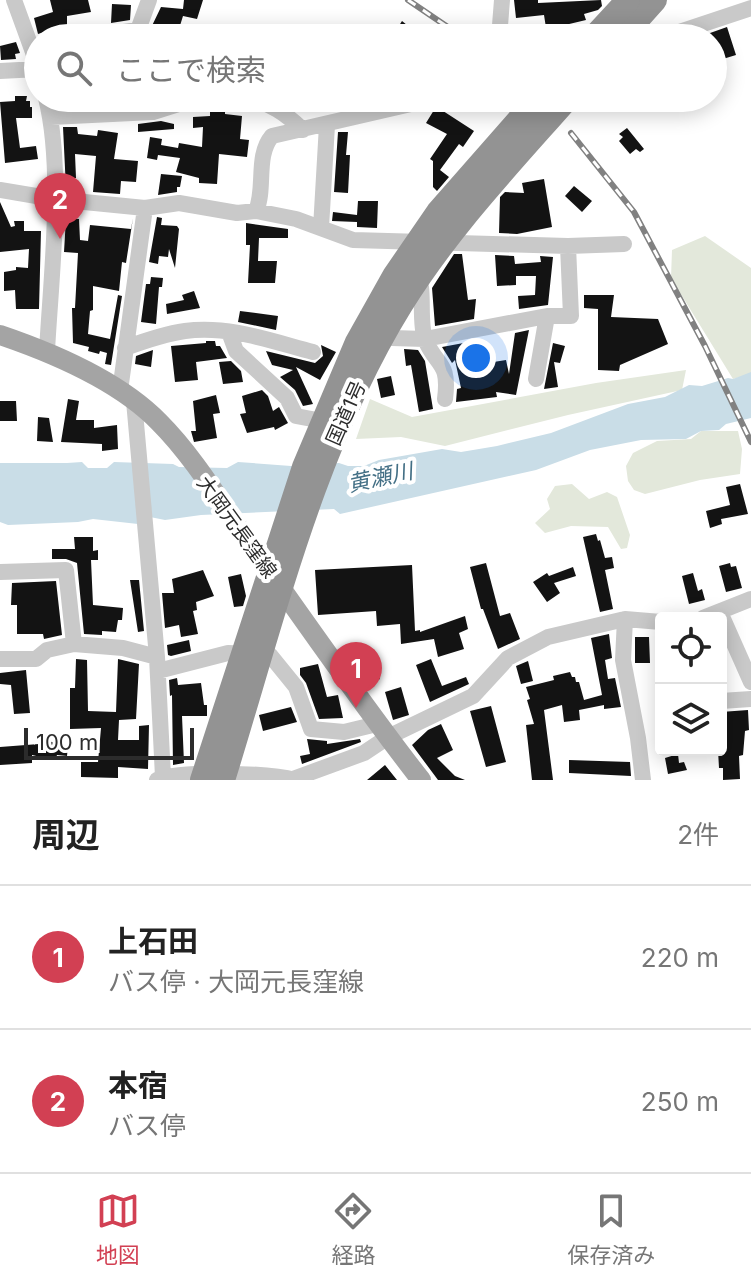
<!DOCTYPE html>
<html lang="ja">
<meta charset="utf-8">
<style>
body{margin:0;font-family:Inter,"Noto Sans JP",sans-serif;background:#f6f6f6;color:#222}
.controls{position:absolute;right:24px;bottom:24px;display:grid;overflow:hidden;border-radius:8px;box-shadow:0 4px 20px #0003}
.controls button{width:72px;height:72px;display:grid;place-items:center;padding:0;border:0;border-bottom:2px solid #e0e0e0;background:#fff;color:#222;font:40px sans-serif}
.scale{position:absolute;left:24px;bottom:20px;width:170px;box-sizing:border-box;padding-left:8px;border:4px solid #2c2c2c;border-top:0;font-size:22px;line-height:28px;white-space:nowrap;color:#2c2c2c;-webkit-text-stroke:6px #fff;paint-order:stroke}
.you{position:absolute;left:476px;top:358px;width:28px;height:28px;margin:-20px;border:6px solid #fff;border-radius:50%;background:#1a73e8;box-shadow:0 0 0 12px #1a73e833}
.badge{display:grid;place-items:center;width:52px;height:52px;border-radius:50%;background:#d24053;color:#fff;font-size:26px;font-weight:700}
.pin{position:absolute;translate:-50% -66px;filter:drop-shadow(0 2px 4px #0008)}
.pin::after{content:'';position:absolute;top:42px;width:28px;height:24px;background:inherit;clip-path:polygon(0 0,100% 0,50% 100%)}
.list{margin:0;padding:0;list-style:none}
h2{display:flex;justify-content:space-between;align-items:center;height:104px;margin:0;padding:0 32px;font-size:34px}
h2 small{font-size:26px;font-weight:400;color:#767676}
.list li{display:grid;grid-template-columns:52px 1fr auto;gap:24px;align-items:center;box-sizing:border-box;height:144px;padding:0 32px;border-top:2px solid #e0e0e0}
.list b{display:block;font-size:30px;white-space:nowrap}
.list p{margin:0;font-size:26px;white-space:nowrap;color:#767676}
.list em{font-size:26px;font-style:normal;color:#767676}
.icon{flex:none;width:44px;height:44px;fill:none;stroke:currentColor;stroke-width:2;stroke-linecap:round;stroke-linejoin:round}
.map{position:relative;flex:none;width:751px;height:780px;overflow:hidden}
.search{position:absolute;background:#fff;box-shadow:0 4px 20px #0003;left:24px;right:24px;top:24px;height:88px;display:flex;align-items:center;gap:20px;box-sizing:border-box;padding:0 28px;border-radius:44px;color:#767676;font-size:30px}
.sheet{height:392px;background:#fff}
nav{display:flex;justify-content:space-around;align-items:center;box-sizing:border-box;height:112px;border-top:2px solid #e0e0e0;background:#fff;font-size:22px;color:#767676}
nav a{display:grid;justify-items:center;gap:4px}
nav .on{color:#d24053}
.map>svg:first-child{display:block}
.green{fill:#e3e8db}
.water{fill:#c9dde7}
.building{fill:#131313}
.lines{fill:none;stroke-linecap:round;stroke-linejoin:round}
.minor{stroke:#c9c9c9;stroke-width:16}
.major{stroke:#a4a4a4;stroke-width:20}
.highway{stroke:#939393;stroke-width:24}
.rail-casing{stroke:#818181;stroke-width:6}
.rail{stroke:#fff;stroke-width:3;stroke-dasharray:9;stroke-linecap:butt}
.highway-bridge{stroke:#939393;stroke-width:24}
.labels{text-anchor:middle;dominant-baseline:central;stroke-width:8;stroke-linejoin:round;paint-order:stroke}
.street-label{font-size:20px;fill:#2c2c2c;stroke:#fff}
.water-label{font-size:22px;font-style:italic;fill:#436f85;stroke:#fff}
</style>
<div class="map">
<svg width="751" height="780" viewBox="0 0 751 780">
<rect width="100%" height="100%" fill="#fff"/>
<path class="green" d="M 705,236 L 751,268 L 751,374 L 733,379 L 671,278 L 672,250 Z
M 686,370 L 682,390 L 568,415 L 445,446 L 401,437 L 356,439 L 370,399 L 412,417 L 596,383 Z
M 701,431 L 738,431 L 742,449 L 740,474 L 700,480 L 645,494 L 634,490 L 628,481 L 626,466 L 633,453 L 657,441 L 691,439 Z
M 572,484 L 589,499 L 607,492 L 617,497 L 630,535 L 627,548 L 621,549 L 608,527 L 571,526 L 545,533 L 535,523 L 550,509 L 547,499 L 555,486 Z"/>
<path class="water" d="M 751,372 L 751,418 L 726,424 L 719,430 L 701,431 L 686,439 L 641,440 L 590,450 L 536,470 L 340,514 L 334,509 L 201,515 L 165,520 L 150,517 L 138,524 L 93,519 L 78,522 L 8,525 L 0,522 L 0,463 L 67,463 L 82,462 L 88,468 L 107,468 L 114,462 L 173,464 L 179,467 L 227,468 L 238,462 L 291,466 L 339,463 L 348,466 L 364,466 L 379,460 L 442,449 L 461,452 L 497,446 L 551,433 L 628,404 L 665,397 L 689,385 L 702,386 L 728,378 L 733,379 Z"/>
<path class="building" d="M 50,0 L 88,0 L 91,12 L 67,16 L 67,33 L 57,33 L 57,28 L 38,34 L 34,18 L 53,12 Z
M 184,0 L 203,0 L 197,19 L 183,16 L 178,32 L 175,31 L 173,38 L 149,32 L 161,7 L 183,9 Z
M 514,0 L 538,0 L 538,3 L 601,0 L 602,6 L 598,10 L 584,14 L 586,20 L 565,25 L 566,31 L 547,34 L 544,15 L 516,18 Z
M 112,4 L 131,5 L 130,20 L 111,23 Z
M 402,21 L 423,38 L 403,38 L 395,32 Z
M 727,27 L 736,55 L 713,62 L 713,38 L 696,38 Z
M 16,42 L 20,53 L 15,54 L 16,59 L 1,60 L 0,46 Z
M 15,96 L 27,96 L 26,101 L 30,101 L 30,107 L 32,107 L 32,118 L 16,118 L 20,148 L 36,146 L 38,159 L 5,163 L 0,102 L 15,101 Z
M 440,109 L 474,131 L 463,147 L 459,144 L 440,170 L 449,177 L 437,191 L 433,187 L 433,161 L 430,159 L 447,134 L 426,123 L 434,110 Z
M 210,110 L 225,110 L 225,114 L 242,116 L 240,139 L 249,140 L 247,157 L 219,154 L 217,184 L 199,183 L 199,178 L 176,172 L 180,158 L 158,155 L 157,160 L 147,158 L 150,137 L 162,139 L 161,145 L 178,148 L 179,143 L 202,147 L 203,127 L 193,128 L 193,117 L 210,116 Z
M 161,121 L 174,124 L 174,129 L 138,132 L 138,124 Z
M 63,127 L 77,127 L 78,134 L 97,136 L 98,130 L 118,133 L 114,159 L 138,161 L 136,182 L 121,181 L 120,194 L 93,192 L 96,156 L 75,154 L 76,178 L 72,178 L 73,189 L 66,189 Z
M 627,128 L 644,149 L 640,152 L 636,149 L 630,154 L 619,141 L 623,137 L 619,134 Z
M 338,132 L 348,132 L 346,155 L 350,155 L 348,193 L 334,192 Z
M 161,174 L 182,176 L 180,187 L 177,187 L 177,192 L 158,195 Z
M 544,179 L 552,227 L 517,234 L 499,233 L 500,197 L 505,192 L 524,193 L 522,183 Z
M 574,186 L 592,201 L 582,212 L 565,196 Z
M 358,201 L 378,201 L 377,228 L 357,227 L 357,222 L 332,221 L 333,212 L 357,215 Z
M 0,202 L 11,227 L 15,226 L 14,221 L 24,221 L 24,231 L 41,231 L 39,309 L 16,309 L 15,290 L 4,291 L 4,272 L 16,270 L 16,267 L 28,268 L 29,249 L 0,252 Z
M 157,217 L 162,218 L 161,225 L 177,226 L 179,229 L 175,268 L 169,249 L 168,257 L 159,256 L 158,264 L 149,262 Z
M 66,218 L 79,219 L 80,240 L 88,241 L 90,225 L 131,229 L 133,218 L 126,263 L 122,262 L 119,291 L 93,286 L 93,310 L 90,311 L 88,334 L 110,339 L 118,295 L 122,296 L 111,365 L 105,364 L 107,353 L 100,351 L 99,354 L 88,351 L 89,347 L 73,343 L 72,308 L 75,308 L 78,253 L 64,252 Z
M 246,223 L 288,229 L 288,238 L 259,238 L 258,261 L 277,261 L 275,283 L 248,283 L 250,245 L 246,245 Z
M 454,254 L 462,254 L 468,300 L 476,299 L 474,319 L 435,326 L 432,288 Z
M 495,255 L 514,256 L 515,264 L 541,262 L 540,256 L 553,257 L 548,305 L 519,309 L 518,296 L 535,295 L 536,276 L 516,276 L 516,285 L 497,286 Z
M 151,277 L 163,278 L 162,287 L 159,287 L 156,324 L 141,322 L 146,284 L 150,284 Z
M 194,291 L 200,308 L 167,314 L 166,304 L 184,300 L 182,295 Z
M 584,295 L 614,295 L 611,317 L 658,319 L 668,344 L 620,365 L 619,371 L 598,370 L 598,309 L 584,308 Z
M 240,311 L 278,316 L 276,330 L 238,322 Z
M 529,330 L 516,395 L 496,392 L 497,397 L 456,402 L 457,389 L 461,388 L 455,360 L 452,363 L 442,347 L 469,342 L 475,365 L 506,360 L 509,374 L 515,333 Z
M 206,341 L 215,341 L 216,346 L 220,346 L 227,358 L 196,362 L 198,380 L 175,382 L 171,346 L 206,343 Z
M 553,343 L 565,346 L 560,363 L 554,362 L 558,387 L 544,389 Z
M 321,345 L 336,352 L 320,380 L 296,367 L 313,404 L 303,406 L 295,390 L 280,377 L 293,370 L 272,365 L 266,351 L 315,363 L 323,356 Z
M 404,349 L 418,350 L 425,361 L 433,409 L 419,412 L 411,365 L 406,366 Z
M 153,350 L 151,367 L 135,364 L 136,356 Z
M 231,361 L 241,371 L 243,382 L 223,384 L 219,362 Z
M 391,376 L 395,395 L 381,398 L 377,379 Z
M 262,390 L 268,396 L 273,411 L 279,407 L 288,423 L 275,430 L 274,427 L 247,433 L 240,414 L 246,413 L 242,396 Z
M 216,395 L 220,413 L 213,414 L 217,438 L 194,442 L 191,431 L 196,431 L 193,401 Z
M 68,399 L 79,401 L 76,420 L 94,420 L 94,428 L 117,425 L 118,449 L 102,451 L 102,444 L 61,442 Z
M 0,401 L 16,401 L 17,421 L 0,421 Z
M 38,417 L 49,418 L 53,442 L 37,441 Z
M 740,484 L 748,514 L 721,519 L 722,524 L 710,528 L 706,511 L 730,505 L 726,487 Z
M 596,534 L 598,541 L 600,540 L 605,558 L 612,557 L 614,568 L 605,570 L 613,609 L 600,612 L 583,537 Z
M 74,537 L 93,537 L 93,551 L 98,550 L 98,560 L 91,560 L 93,605 L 123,608 L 122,620 L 118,620 L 116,632 L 102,631 L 102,635 L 84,634 L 77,563 L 66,559 L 52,559 L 52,549 L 75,549 Z
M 486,563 L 500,616 L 510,613 L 520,639 L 498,649 L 483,609 L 481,609 L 470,567 Z
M 730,563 L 731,567 L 736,566 L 742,588 L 726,592 L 719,566 Z
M 412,565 L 415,631 L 420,630 L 420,632 L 465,616 L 468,629 L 459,633 L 464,649 L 438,657 L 434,639 L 401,644 L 400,624 L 377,626 L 376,611 L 318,615 L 315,570 Z
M 573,567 L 576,576 L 554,583 L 560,593 L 547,602 L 533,582 L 547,573 L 549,576 Z
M 203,570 L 214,596 L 196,602 L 197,610 L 193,611 L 198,634 L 181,637 L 179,625 L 165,628 L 162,593 L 174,593 L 172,579 Z
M 693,573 L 698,591 L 702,589 L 705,600 L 689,604 L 682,576 Z
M 241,574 L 246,596 L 243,606 L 234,607 L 228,577 Z
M 130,580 L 139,580 L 144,631 L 138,632 Z
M 56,581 L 62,635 L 44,639 L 43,634 L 17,634 L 17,605 L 11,605 L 12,583 Z
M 609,634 L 612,658 L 605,660 L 608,679 L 615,678 L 621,707 L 604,709 L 604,705 L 579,710 L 580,720 L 564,722 L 562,705 L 544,710 L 553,780 L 532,780 L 526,725 L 534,724 L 527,700 L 530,699 L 526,687 L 554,680 L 553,676 L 570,672 L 572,677 L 575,677 L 576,682 L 579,682 L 584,700 L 602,695 L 591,638 Z
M 635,637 L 649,637 L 650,663 L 635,663 Z
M 189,640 L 191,651 L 171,656 L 168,655 L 167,645 Z
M 368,652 L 380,679 L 366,685 L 353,659 Z
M 76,659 L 87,660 L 88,711 L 116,712 L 118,659 L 139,664 L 136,719 L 119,720 L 118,740 L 139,740 L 139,726 L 149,725 L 148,769 L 118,767 L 118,778 L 81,777 L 81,762 L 98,762 L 101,728 L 70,729 L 70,688 L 75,688 Z
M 431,659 L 442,686 L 466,677 L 469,684 L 430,702 L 416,665 Z
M 528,661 L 533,681 L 521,684 L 516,666 Z
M 318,664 L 327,697 L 338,695 L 343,718 L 319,719 L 306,683 L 300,675 L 300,668 Z
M 26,670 L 30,713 L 14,714 L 11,685 L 0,684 L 0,673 Z
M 177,678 L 178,685 L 201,683 L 204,705 L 207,705 L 207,716 L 182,716 L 184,763 L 173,765 L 172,695 L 170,696 L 169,680 Z
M 401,687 L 409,715 L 393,720 L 385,692 Z
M 491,706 L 506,762 L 486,767 L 470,711 Z
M 291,707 L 297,722 L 263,731 L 259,715 Z
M 748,710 L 749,730 L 745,731 L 743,755 L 739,756 L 740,779 L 723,780 L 723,768 L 719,768 L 718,750 L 721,750 L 723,741 L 721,712 Z
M 441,724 L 453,750 L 437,758 L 455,776 L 465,780 L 438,780 L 412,745 L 428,730 Z
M 40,739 L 68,746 L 67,756 L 57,755 L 56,758 L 49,759 L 32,755 L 32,763 L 0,765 L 0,747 L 39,744 Z
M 307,739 L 327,741 L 327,744 L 360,739 L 361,742 L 302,764 L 300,756 L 310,754 Z
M 678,754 L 679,763 L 684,762 L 687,770 L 668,774 L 665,758 Z
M 569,760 L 630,762 L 631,776 L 569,773 Z
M 385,765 L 397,780 L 367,780 Z"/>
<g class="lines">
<path class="minor" d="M 14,0 L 38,66
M 80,38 L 138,30 L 149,0
M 499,38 L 502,0
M 661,38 L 751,8
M 0,71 L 38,69
M 46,98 C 64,170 51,276 47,351
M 246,98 C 271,103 285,113 303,130
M 51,117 L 153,112 L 191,100 L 240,98
M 0,190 L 54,199 L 145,208 L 179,203 L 237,213 L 256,211 C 266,188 255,156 272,136 L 437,98
M 256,211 L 296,219 L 353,240 L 568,246 L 624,244
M 321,228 L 327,125
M 421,287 C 423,302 420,325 425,339 C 436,367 450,360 445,399
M 229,332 L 236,351 L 287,398 L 296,416 L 333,423
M 392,338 L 425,339 L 547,316
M 125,348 C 144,341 164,334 185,331 C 228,325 271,341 313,352
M 536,379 L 547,316 L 571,316 L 568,246
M 120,391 L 145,208
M 134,401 L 157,657 L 163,777
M 0,572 L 66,570 L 74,644
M 720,612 L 751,682
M 703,618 L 751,599
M 625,619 L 623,660 L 638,738 L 643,780
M 0,659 L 36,659 L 47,650 L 74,644 L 123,648 L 157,657
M 158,671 L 228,653 L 270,655 L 296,687 L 311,729 L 344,732 L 377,724
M 721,701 L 751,699
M 293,779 L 364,753 L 388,737 L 473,696 L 508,658 L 548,637 L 625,619 L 661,622
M 157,780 C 181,770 269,773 295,780"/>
<path class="major" d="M 0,335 C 53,353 119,381 159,422 C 194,457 221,503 250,544 C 306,623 361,703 421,780"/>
<path class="highway" d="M 621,38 L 655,0"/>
<defs>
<path id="rail" d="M 408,0 L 464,38
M 571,133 L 634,212 L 705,346 L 751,442"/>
</defs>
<use href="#rail" class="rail-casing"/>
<use href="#rail" class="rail"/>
<path class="highway-bridge" d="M 593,38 L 628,0
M 202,780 L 304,467 L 357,342 L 394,276 L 438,212 L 538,98
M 223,780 C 273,620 312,449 401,305 C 448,229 509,165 568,98"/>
</g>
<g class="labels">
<g class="street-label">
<text transform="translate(346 413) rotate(-66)">国道1号</text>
<text transform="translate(237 527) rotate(54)">大岡元長窪線</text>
</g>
<g class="water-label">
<text transform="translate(380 477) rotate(-12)">黄瀬川</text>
</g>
</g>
</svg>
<div class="controls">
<button><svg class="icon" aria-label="locate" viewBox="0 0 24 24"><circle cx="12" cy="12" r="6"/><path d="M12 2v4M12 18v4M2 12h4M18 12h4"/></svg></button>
<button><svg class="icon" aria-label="layers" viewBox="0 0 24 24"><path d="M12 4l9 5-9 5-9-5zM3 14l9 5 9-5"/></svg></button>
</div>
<div class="scale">100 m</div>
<div class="you"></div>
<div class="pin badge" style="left:356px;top:708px">1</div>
<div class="pin badge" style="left:60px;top:239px">2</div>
<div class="search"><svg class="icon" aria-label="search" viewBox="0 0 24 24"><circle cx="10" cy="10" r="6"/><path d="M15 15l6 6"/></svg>ここで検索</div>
</div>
<section class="sheet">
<h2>周辺<small>2件</small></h2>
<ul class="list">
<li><span class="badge">1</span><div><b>上石田</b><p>バス停 · 大岡元長窪線</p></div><em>220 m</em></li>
<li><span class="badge">2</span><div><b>本宿</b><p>バス停</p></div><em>250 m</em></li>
</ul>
</section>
<nav>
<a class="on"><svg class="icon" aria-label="map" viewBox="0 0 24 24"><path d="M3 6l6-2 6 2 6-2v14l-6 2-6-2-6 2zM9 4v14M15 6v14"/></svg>地図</a>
<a><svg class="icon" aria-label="directions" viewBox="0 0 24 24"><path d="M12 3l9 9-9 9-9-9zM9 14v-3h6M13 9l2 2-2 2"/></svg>経路</a>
<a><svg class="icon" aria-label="saved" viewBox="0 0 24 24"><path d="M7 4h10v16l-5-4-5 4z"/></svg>保存済み</a>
</nav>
